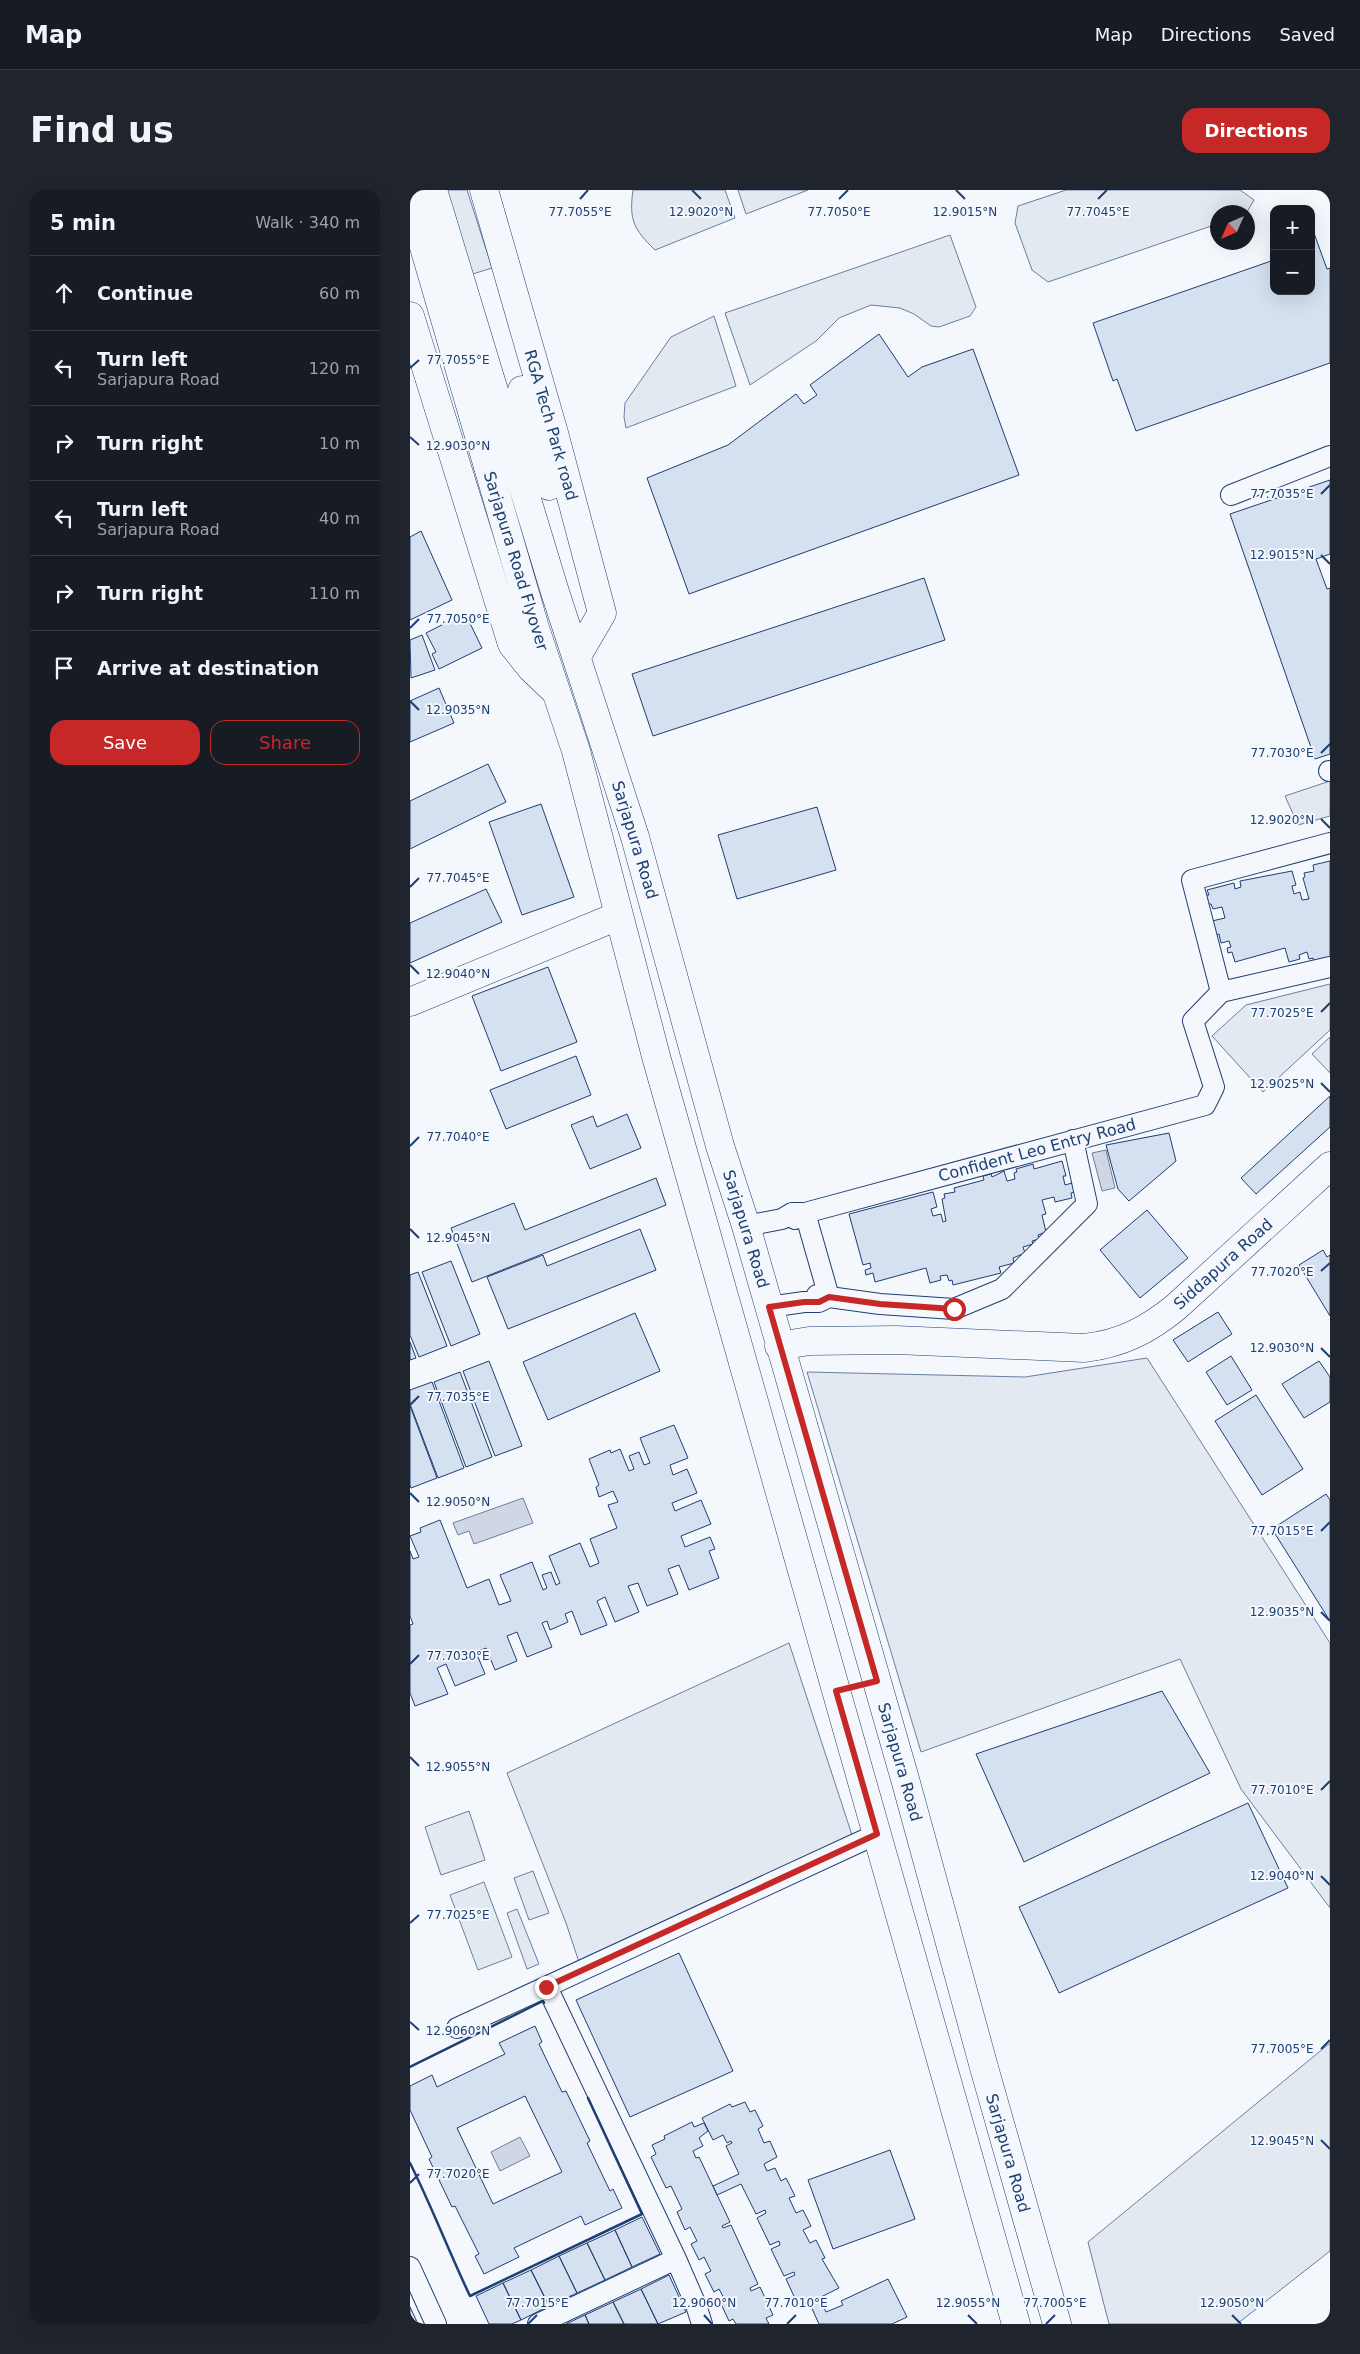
<!DOCTYPE html>
<meta charset="utf-8">
<style>
body{margin:0;font-family:"DejaVu Sans",sans-serif;background:#20242c;color:#f1f3f6}
.controls{position:absolute;right:15px;top:15px;display:grid;overflow:hidden;border-radius:10px;box-shadow:0 5px 20px #0002}
.controls button{width:45px;height:45px;display:grid;place-items:center;padding:0;border:0;border-bottom:1px solid #363941;background:#171b24;color:#f1f3f6;font:25px sans-serif}
.compass{position:absolute;left:800px;top:15px;width:45px;height:45px;border-radius:50%;background:#171b24;box-shadow:0 5px 20px #0002;rotate:225deg}
.stop{position:absolute;width:15px;height:15px;margin:-11px;border:4px solid #c62828;border-radius:50%;background:#fff}
.stop.end{background:#c62828;border-color:#fff;box-shadow:0 1px 5px #0008}
.list{margin:0;padding:0;list-style:none}
h2{display:flex;justify-content:space-between;align-items:center;height:65px;margin:0;padding:0 20px;font-size:21px}
h2 small{font-size:16px;font-weight:400;color:#9ea1a6}
.list li{display:grid;grid-template-columns:32px 1fr auto;gap:15px;align-items:center;box-sizing:border-box;height:75px;padding:0 20px;border-top:1px solid #363941}
.list b{display:block;font-size:19px;white-space:nowrap}
.list p{margin:0;font-size:16px;white-space:nowrap;color:#9ea1a6}
.list em{font-size:16px;font-style:normal;color:#9ea1a6}
.actions{display:flex;gap:10px;padding:15px 20px}
.actions a{flex:1;padding:11px 0;border:1px solid #c62828;border-radius:15px;text-align:center;font-size:18px;color:#c62828}
.actions .main{background:#c62828;color:#fff}
.icon{flex:none;width:28px;height:28px;fill:none;stroke:currentColor;stroke-width:2;stroke-linecap:round;stroke-linejoin:round}
.map{position:relative;flex:none;width:920px;height:2134px;overflow:hidden;border-radius:15px}
header{display:flex;align-items:center;gap:30px;box-sizing:border-box;height:70px;padding:0 25px;background:#171b24;border-bottom:1px solid #363941}
header strong{font-size:24px}
nav{display:flex;gap:28px;margin-inline-start:auto;font-size:18px}
.intro{display:flex;align-items:center;justify-content:space-between;box-sizing:border-box;height:120px;padding:0 30px}
h1{margin:0;font-size:35px}
.button{padding:12px 22px;border-radius:15px;background:#c62828;color:#fff;font-size:18px;font-weight:700}
main{display:flex;gap:30px;padding:0 30px}
aside{flex:1;background:#171b24;border-radius:15px;box-shadow:0 5px 20px #0002}
.map>svg:first-child{display:block}
.green{fill:#e3e9f0;stroke:#687fa3}
.water{fill:#cfd7e4;stroke:#687fa3}
.building{fill:#d5e0f0;stroke:#1d3f73;fill-rule:evenodd}
.lines{fill:none;stroke-linecap:round;stroke-linejoin:round}
.street-casing{stroke:#1d3f73;stroke-width:22}
.secondary-casing{stroke:#1d3f73;stroke-width:29}
.primary-casing{stroke:#1d3f73;stroke-width:29}
.street{stroke:#f4f7fb;stroke-width:20}
.secondary{stroke:#f4f7fb;stroke-width:28}
.primary{stroke:#f4f7fb;stroke-width:28}
.wall{stroke:#1d3f73;stroke-width:2.5}
.route{stroke:#c62828;stroke-width:6}
.ticks{fill:none;stroke:#1d3f73;stroke-width:2}
.labels{text-anchor:middle;dominant-baseline:central;stroke-width:4;stroke-linejoin:round;paint-order:stroke}
.street-label{font-size:16px;fill:#1d3f73;stroke:#f4f7fb}
.ticks-label{font-size:12px;text-anchor:middle;fill:#1d3f73;stroke:#f4f7fb;stroke-width:4;stroke-linejoin:round;paint-order:stroke}
</style>
<header>
<strong>Map</strong>
<nav><a>Map</a><a>Directions</a><a>Saved</a></nav>
</header>
<div class="intro"><h1>Find us</h1><a class="button">Directions</a></div>
<main>
<aside>
<h2>5 min<small>Walk · 340 m</small></h2>
<ul class="list">
<li><svg class="icon" aria-label="ahead" viewBox="0 0 24 24"><path d="M12 20V5M6 11l6-6 6 6"/></svg><div><b>Continue</b></div><em>60 m</em></li>
<li><svg class="icon" aria-label="left" viewBox="0 0 24 24"><path d="M17 20v-9H6M10 6l-5 5 5 5"/></svg><div><b>Turn left</b><p>Sarjapura Road</p></div><em>120 m</em></li>
<li><svg class="icon" aria-label="right" viewBox="0 0 24 24"><path d="M7 20v-9h11M14 6l5 5-5 5"/></svg><div><b>Turn right</b></div><em>10 m</em></li>
<li><svg class="icon" aria-label="left" viewBox="0 0 24 24"><path d="M17 20v-9H6M10 6l-5 5 5 5"/></svg><div><b>Turn left</b><p>Sarjapura Road</p></div><em>40 m</em></li>
<li><svg class="icon" aria-label="right" viewBox="0 0 24 24"><path d="M7 20v-9h11M14 6l5 5-5 5"/></svg><div><b>Turn right</b></div><em>110 m</em></li>
<li><svg class="icon" aria-label="arrive" viewBox="0 0 24 24"><path d="M6 21V4h12l-3 4 3 4H6"/></svg><div><b>Arrive at destination</b></div></li>
</ul>
<div class="actions"><a class="main">Save</a><a>Share</a></div>
</aside>
<div class="map">
<svg width="920" height="2134" viewBox="0 0 920 2134">
<rect width="100%" height="100%" fill="#f4f7fb"/>
<path class="green" d="M 0,0 L 57,0 L 82,78 L 18,98 Z
M 223,0 L 315,0 L 325,28 L 245,60 C 223,39 219,29 223,0 Z
M 328,0 L 398,0 L 336,24 Z
M 656,0 L 830,0 L 844,10 L 837,22 L 808,22 L 807,34 L 638,92 L 622,80 L 605,33 L 608,16 Z
M 540,45 L 566,117 L 560,126 L 529,137 L 521,136 L 504,124 L 490,118 L 461,115 L 429,128 L 406,151 L 340,195 L 315,123 Z
M 304,126 L 326,196 L 216,238 L 214,227 L 215,213 L 261,147 Z
M 920,591 L 920,626 L 888,635 L 875,606 Z
M 920,794 L 920,840 L 853,902 L 802,846 L 836,815 Z
M 920,847 L 920,883 L 902,864 Z
M 737,1168 L 920,1453 L 920,1718 L 831,1599 L 770,1469 L 511,1562 L 397,1182 L 615,1187 Z
M 379,1453 L 443,1648 L 169,1772 L 156,1733 L 97,1583 Z
M 59,1621 L 75,1670 L 31,1685 L 15,1637 Z
M 123,1681 L 139,1723 L 119,1730 L 104,1688 Z
M 74,1692 L 102,1767 L 68,1780 L 40,1705 Z
M 107,1719 L 129,1774 L 117,1779 L 97,1723 Z
M 920,1853 L 920,2061 L 827,2134 L 699,2134 L 678,2052 Z"/>
<path class="water" d="M 696,960 L 705,998 L 692,1001 L 682,963 Z
M 113,1308 L 123,1333 L 64,1354 L 59,1341 L 48,1345 L 43,1333 Z
M 110,1947 L 120,1966 L 90,1981 L 81,1962 Z"/>
<path class="building" d="M 901,35 L 917,79 L 920,78 L 920,173 L 726,241 L 707,189 L 703,191 L 683,133 L 864,70 L 864,101 L 901,101 Z
M 469,144 L 498,187 L 512,177 L 563,159 L 609,285 L 279,404 L 237,288 L 318,255 L 386,204 L 394,214 L 407,205 L 400,195 Z
M 920,290 L 920,364 L 906,369 L 917,399 L 920,398 L 920,564 L 905,569 L 820,324 Z
M 11,341 L 42,410 L 0,430 L 0,347 Z
M 514,388 L 535,450 L 243,546 L 222,484 Z
M 55,423 L 72,458 L 29,479 L 22,464 L 26,462 L 16,443 Z
M 12,445 L 25,480 L 1,488 L 0,450 Z
M 29,498 L 44,533 L 0,552 L 0,511 Z
M 78,574 L 96,612 L 0,659 L 0,611 Z
M 131,614 L 164,707 L 112,725 L 79,632 Z
M 407,617 L 426,680 L 327,709 L 308,645 Z
M 920,671 L 920,768 L 904,772 L 903,768 L 899,769 L 897,762 L 889,765 L 890,769 L 879,772 L 875,758 L 825,772 L 822,762 L 818,763 L 817,758 L 821,757 L 819,751 L 811,753 L 809,744 L 806,745 L 802,731 L 815,728 L 812,717 L 803,719 L 801,714 L 797,714 L 795,705 L 799,705 L 797,700 L 824,693 L 825,699 L 831,697 L 830,691 L 882,681 L 886,695 L 882,696 L 884,704 L 890,702 L 892,710 L 899,709 L 893,688 L 895,687 L 894,683 L 904,681 L 903,675 Z
M 76,699 L 92,732 L 0,773 L 0,733 Z
M 138,777 L 167,852 L 91,881 L 62,806 Z
M 166,866 L 181,905 L 96,939 L 80,900 Z
M 920,906 L 920,937 L 846,1004 L 831,988 Z
M 217,924 L 231,958 L 180,979 L 161,935 L 183,926 L 187,937 Z
M 759,943 L 766,971 L 719,1011 L 708,999 L 696,955 Z
M 652,971 L 656,986 L 653,986 L 655,995 L 662,993 L 664,1002 L 661,1003 L 662,1008 L 645,1012 L 644,1007 L 632,1010 L 636,1024 L 632,1025 L 636,1042 L 628,1045 L 629,1049 L 622,1051 L 623,1054 L 613,1057 L 615,1063 L 603,1068 L 604,1073 L 589,1077 L 591,1083 L 543,1095 L 542,1090 L 539,1091 L 537,1085 L 530,1086 L 531,1090 L 520,1093 L 516,1078 L 465,1092 L 463,1083 L 456,1085 L 455,1080 L 461,1078 L 460,1073 L 453,1075 L 439,1024 L 523,1002 L 527,1017 L 521,1019 L 523,1026 L 531,1024 L 533,1032 L 536,1031 L 532,1009 L 535,1008 L 534,1004 L 545,1002 L 544,998 L 574,990 L 573,986 L 581,984 L 582,987 L 594,981 L 597,991 L 605,989 L 604,983 L 607,982 L 606,979 L 623,974 L 624,979 Z
M 246,988 L 256,1015 L 62,1092 L 41,1038 L 104,1013 L 115,1040 Z
M 737,1020 L 778,1068 L 730,1108 L 690,1060 Z
M 230,1039 L 246,1080 L 98,1139 L 77,1087 L 133,1065 L 137,1076 Z
M 913,1060 L 917,1067 L 920,1065 L 920,1126 L 889,1075 Z
M 41,1071 L 70,1144 L 41,1156 L 12,1082 Z
M 8,1082 L 37,1156 L 9,1167 L 0,1145 L 0,1085 Z
M 808,1122 L 822,1144 L 778,1172 L 763,1150 Z
M 225,1123 L 250,1181 L 138,1230 L 113,1172 Z
M 0,1152 L 6,1168 L 0,1170 Z
M 821,1166 L 842,1200 L 817,1215 L 796,1182 Z
M 79,1171 L 112,1256 L 85,1266 L 53,1181 Z
M 909,1171 L 920,1187 L 920,1212 L 894,1228 L 872,1194 Z
M 50,1182 L 82,1267 L 56,1277 L 24,1192 Z
M 22,1192 L 54,1278 L 28,1288 L 0,1214 L 0,1200 Z
M 846,1205 L 893,1279 L 852,1305 L 805,1231 Z
M 0,1216 L 27,1288 L 1,1298 L 0,1295 Z
M 264,1235 L 278,1268 L 260,1275 L 263,1285 L 277,1279 L 287,1303 L 262,1313 L 265,1321 L 291,1310 L 301,1334 L 271,1346 L 275,1357 L 300,1347 L 305,1359 L 299,1361 L 309,1388 L 279,1400 L 269,1375 L 258,1379 L 268,1404 L 237,1416 L 228,1393 L 218,1396 L 229,1422 L 205,1432 L 195,1407 L 187,1411 L 197,1435 L 171,1445 L 162,1421 L 155,1424 L 158,1432 L 140,1440 L 137,1431 L 132,1433 L 142,1457 L 117,1467 L 107,1442 L 97,1446 L 107,1471 L 85,1480 L 76,1458 L 66,1462 L 75,1484 L 45,1496 L 36,1474 L 27,1478 L 38,1504 L 5,1516 L 0,1503 L 0,1435 L 3,1434 L 0,1426 L 0,1361 L 3,1369 L 9,1367 L 0,1346 L 11,1342 L 10,1338 L 30,1330 L 57,1398 L 79,1389 L 89,1415 L 101,1411 L 90,1385 L 122,1372 L 133,1400 L 137,1398 L 132,1385 L 141,1382 L 146,1395 L 150,1393 L 139,1366 L 170,1353 L 180,1377 L 189,1373 L 180,1349 L 207,1338 L 198,1315 L 208,1312 L 203,1301 L 189,1307 L 186,1297 L 189,1295 L 179,1269 L 200,1260 L 201,1263 L 210,1259 L 219,1281 L 224,1279 L 219,1266 L 229,1262 L 234,1275 L 240,1273 L 230,1248 Z
M 916,1304 L 920,1310 L 920,1431 L 862,1339 Z
M 752,1501 L 800,1583 L 614,1672 L 566,1564 Z
M 838,1613 L 878,1698 L 649,1803 L 609,1717 Z
M 269,1763 L 323,1881 L 220,1927 L 166,1810 Z
M 125,1836 L 132,1852 L 129,1854 L 152,1902 L 156,1901 L 180,1951 L 177,1953 L 200,2001 L 203,1999 L 212,2018 L 175,2035 L 171,2026 L 104,2058 L 109,2067 L 74,2084 L 65,2066 L 69,2064 L 45,2016 L 42,2017 L 19,1969 L 22,1967 L 0,1920 L 0,1896 L 22,1885 L 27,1897 L 95,1864 L 89,1853 ZM 115,1906 L 152,1982 L 83,2014 L 47,1938 Z
M 335,1912 L 340,1922 L 345,1920 L 353,1936 L 348,1939 L 354,1953 L 360,1951 L 367,1967 L 354,1974 L 357,1981 L 365,1978 L 371,1991 L 376,1988 L 385,2006 L 379,2008 L 386,2023 L 393,2020 L 401,2036 L 393,2040 L 400,2053 L 406,2050 L 415,2068 L 412,2069 L 429,2098 L 409,2108 L 416,2122 L 433,2115 L 431,2111 L 478,2089 L 497,2127 L 482,2134 L 409,2134 L 399,2112 L 389,2117 L 376,2089 L 385,2085 L 384,2082 L 374,2086 L 361,2059 L 370,2055 L 369,2051 L 360,2055 L 347,2028 L 356,2023 L 355,2020 L 346,2024 L 331,1994 L 307,2005 L 303,1996 L 329,1984 L 316,1956 L 322,1953 L 321,1951 L 317,1953 L 313,1945 L 303,1950 L 292,1928 L 320,1914 L 322,1917 Z
M 282,1932 L 284,1937 L 294,1933 L 298,1941 L 289,1948 L 293,1956 L 283,1961 L 286,1968 L 289,1967 L 320,2032 L 312,2036 L 313,2038 L 321,2035 L 348,2094 L 340,2098 L 341,2101 L 350,2097 L 363,2125 L 356,2128 L 359,2134 L 326,2134 L 323,2129 L 319,2131 L 311,2114 L 316,2112 L 309,2099 L 304,2102 L 295,2084 L 301,2081 L 294,2067 L 289,2070 L 281,2054 L 287,2051 L 280,2037 L 275,2040 L 267,2022 L 272,2019 L 261,1996 L 256,1998 L 241,1967 L 246,1964 L 242,1955 L 255,1949 L 254,1946 Z
M 480,1960 L 505,2029 L 423,2059 L 398,1990 Z
M 232,2027 L 250,2064 L 222,2077 L 205,2040 Z
M 205,2040 L 222,2077 L 195,2090 L 177,2053 Z
M 177,2053 L 195,2090 L 167,2103 L 149,2066 Z
M 149,2066 L 167,2103 L 139,2116 L 121,2080 Z
M 121,2080 L 139,2116 L 111,2130 L 93,2093 Z
M 259,2085 L 276,2122 L 248,2134 L 231,2099 Z
M 93,2093 L 111,2130 L 102,2134 L 79,2134 L 66,2106 Z
M 231,2099 L 248,2134 L 214,2134 L 203,2112 Z
M 203,2112 L 214,2134 L 179,2134 L 175,2125 Z
M 0,2117 L 8,2134 L 0,2134 Z
M 175,2125 L 179,2134 L 156,2134 Z"/>
<g class="lines">
<defs>
<path id="street" d="M 821,305 L 920,266
M 919,581 L 920,581
M 811,802 L 782,690 L 920,653
M 385,1029 L 395,1023 L 419,1107 L 407,1105
M 336,1036 L 372,1029 L 382,1023 L 395,1023 L 795,915 L 804,897 L 783,831 L 811,802 L 920,777
M 359,1117 L 394,1112 L 409,1112 L 419,1107 L 470,1114 L 544,1119 L 592,1099 L 677,1014 L 663,950
M 137,1797 L 266,2069 L 286,2115 L 292,2134
M 47,1838 L 467,1644
M 0,2077 L 26,2134
M 128,2134 L 266,2069"/>
<path id="secondary" d="M 74,0 L 144,243 L 192,423 L 167,466
M 0,126 L 102,454 L 121,478 L 146,502
M 112,200 L 139,296
M 0,812 L 208,726
M 369,1156 L 399,1151 L 486,1150 L 674,1158 C 711,1154 738,1140 766,1117 L 920,976"/>
<path id="primary" d="M 23,0 L 145,402 L 225,647 L 310,956 L 336,1036 L 495,1589 L 575,1881 L 647,2134
M 0,9 L 125,438 L 166,561 L 247,870 L 606,2134"/>
</defs>
<use href="#street" class="street-casing"/>
<use href="#secondary" class="secondary-casing"/>
<use href="#primary" class="primary-casing"/>
<use href="#street" class="street"/>
<use href="#secondary" class="secondary"/>
<use href="#primary" class="primary"/>
<path class="wall" d="M 0,1877 L 133,1811 L 134,1813
M 0,1973 C 22,2017 39,2062 60,2106 L 232,2024 L 178,1908"/>
</g>
<g class="lines">
<path class="route" d="M 136,1797 L 467,1644 L 426,1501 L 467,1491 L 359,1117 L 394,1112 L 409,1112 L 419,1107 L 470,1114 L 544,1119"/>
</g>
<path class="ticks" d="M 282,0 L 291,9M 546,0 L 555,9M 170,9 L 178,0M 429,9 L 438,0M 688,9 L 697,0M 0,178 L 9,170M 0,247 L 9,255M 911,304 L 920,295M 911,365 L 920,374M 0,438 L 9,429M 0,511 L 9,520M 911,563 L 920,554M 911,629 L 920,638M 0,697 L 9,688M 0,775 L 9,784M 911,822 L 920,813M 911,893 L 920,902M 0,956 L 9,947M 0,1039 L 9,1048M 911,1081 L 920,1073M 911,1158 L 920,1167M 0,1215 L 9,1206M 0,1303 L 9,1312M 911,1341 L 920,1332M 911,1422 L 920,1431M 0,1474 L 9,1465M 0,1567 L 9,1576M 911,1600 L 920,1591M 911,1686 L 920,1695M 0,1733 L 9,1725M 0,1832 L 9,1840M 911,1859 L 920,1850M 911,1950 L 920,1959M 0,1993 L 9,1984M 294,2125 L 302,2134M 558,2125 L 567,2134M 822,2125 L 831,2134M 118,2134 L 127,2125M 377,2134 L 386,2125M 636,2134 L 645,2125"/>
<g class="labels">
<g class="street-label">
<text transform="translate(141 235) rotate(74)">RGA Tech Park road</text>
<text transform="translate(106 371) rotate(73)">Sarjapura Road Flyover</text>
<text transform="translate(225 650) rotate(73)">Sarjapura Road</text>
<text transform="translate(627 960) rotate(-15)">Confident Leo Entry Road</text>
<text transform="translate(336 1039) rotate(73)">Sarjapura Road</text>
<text transform="translate(813 1074) rotate(-42)">Siddapura Road</text>
<text transform="translate(490 1572) rotate(74)">Sarjapura Road</text>
<text transform="translate(598 1963) rotate(74)">Sarjapura Road</text>
</g>
</g>
<g class="ticks-label">
<text x="170" y="26">77.7055°E</text>
<text x="291" y="26">12.9020°N</text>
<text x="429" y="26">77.7050°E</text>
<text x="555" y="26">12.9015°N</text>
<text x="688" y="26">77.7045°E</text>
<text x="48" y="174">77.7055°E</text>
<text x="48" y="260">12.9030°N</text>
<text x="872" y="308">77.7035°E</text>
<text x="872" y="369">12.9015°N</text>
<text x="48" y="433">77.7050°E</text>
<text x="48" y="524">12.9035°N</text>
<text x="872" y="567">77.7030°E</text>
<text x="872" y="634">12.9020°N</text>
<text x="48" y="692">77.7045°E</text>
<text x="48" y="788">12.9040°N</text>
<text x="872" y="827">77.7025°E</text>
<text x="872" y="898">12.9025°N</text>
<text x="48" y="951">77.7040°E</text>
<text x="48" y="1052">12.9045°N</text>
<text x="872" y="1086">77.7020°E</text>
<text x="872" y="1162">12.9030°N</text>
<text x="48" y="1211">77.7035°E</text>
<text x="48" y="1316">12.9050°N</text>
<text x="872" y="1345">77.7015°E</text>
<text x="872" y="1426">12.9035°N</text>
<text x="48" y="1470">77.7030°E</text>
<text x="48" y="1581">12.9055°N</text>
<text x="872" y="1604">77.7010°E</text>
<text x="872" y="1690">12.9040°N</text>
<text x="48" y="1729">77.7025°E</text>
<text x="48" y="1845">12.9060°N</text>
<text x="872" y="1863">77.7005°E</text>
<text x="872" y="1955">12.9045°N</text>
<text x="48" y="1988">77.7020°E</text>
<text x="127" y="2117">77.7015°E</text>
<text x="294" y="2117">12.9060°N</text>
<text x="386" y="2117">77.7010°E</text>
<text x="558" y="2117">12.9055°N</text>
<text x="645" y="2117">77.7005°E</text>
<text x="822" y="2117">12.9050°N</text>
</g>
</svg>
<div class="controls">
<button>+</button>
<button>−</button>
</div>
<svg class="compass" viewBox="-18 -18 36 36"><path d="M0-13l5 13h-10z" fill="#e53935"/><path d="M0 13l5-13h-10z" fill="#9ea1a6"/></svg>
<div class="stop" style="left:544px;top:1119px"></div>
<div class="stop end" style="left:136px;top:1797px"></div>
</div>
</main>
